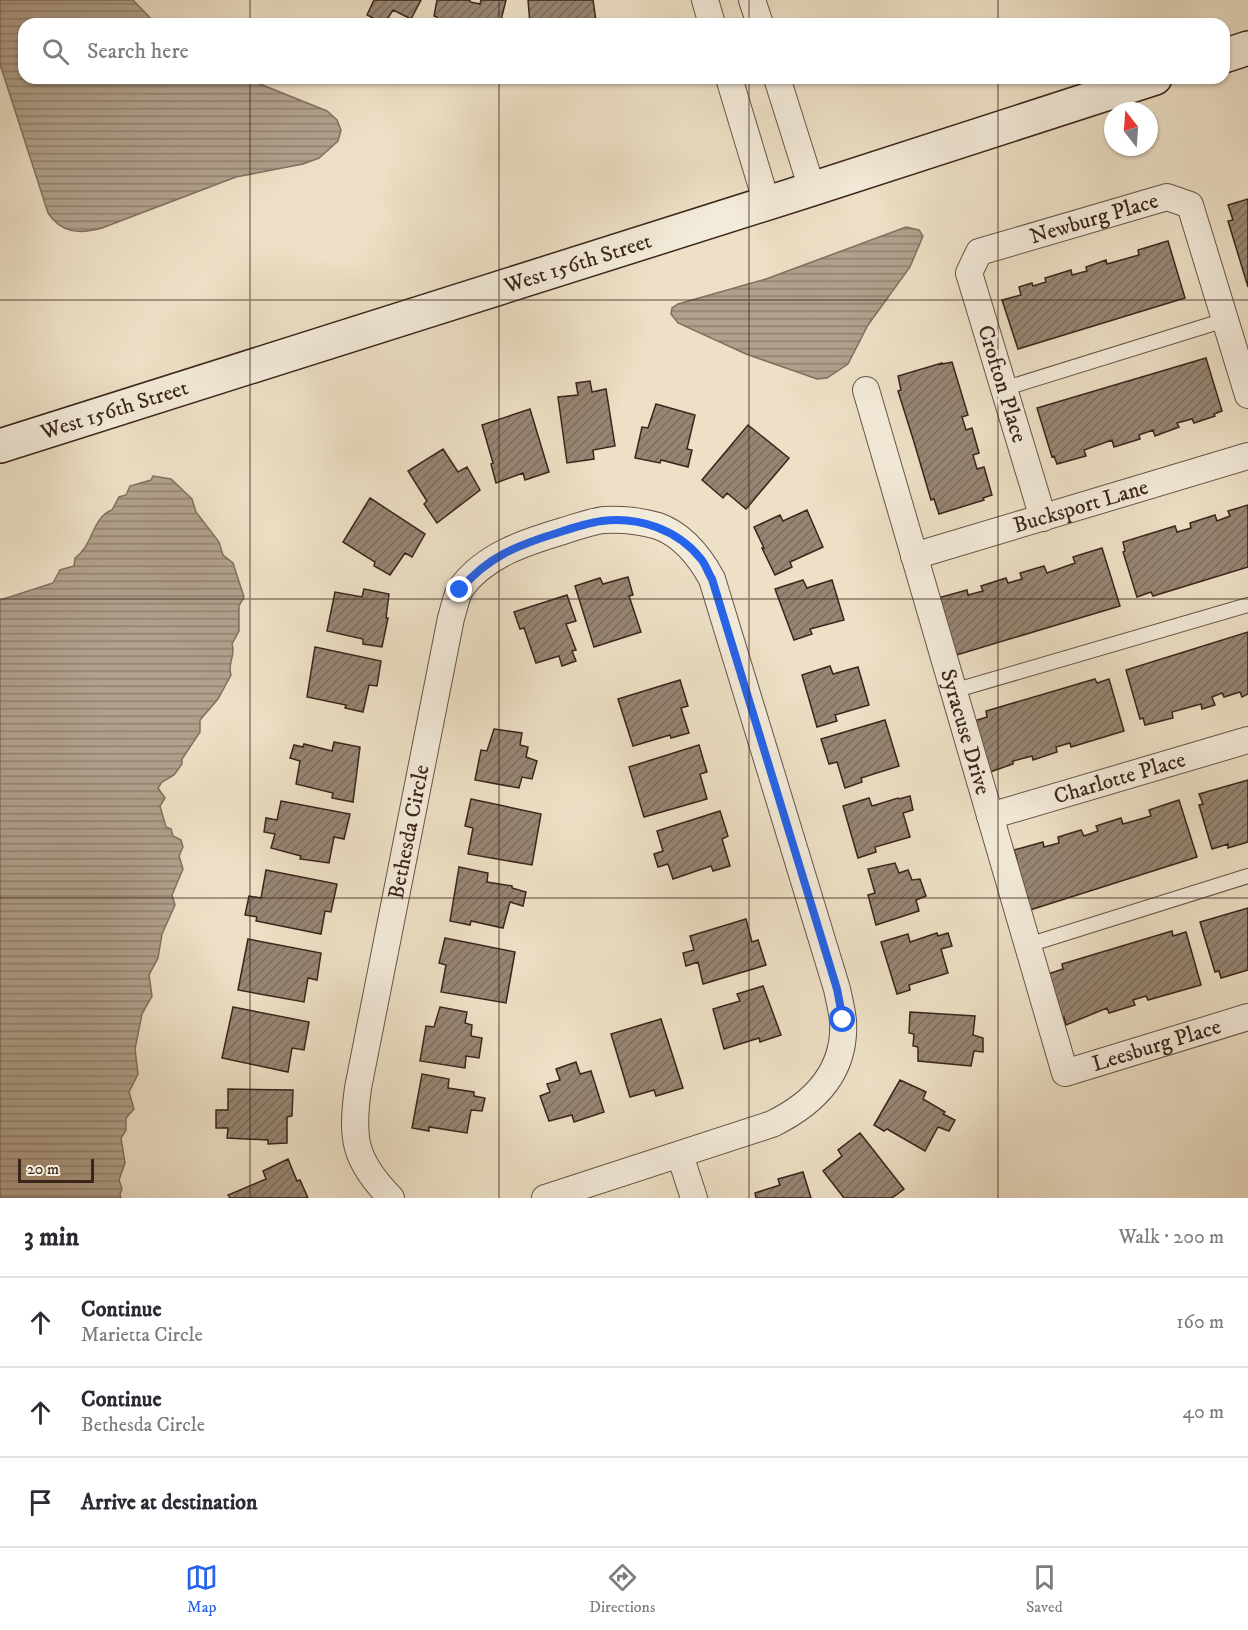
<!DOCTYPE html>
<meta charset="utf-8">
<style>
body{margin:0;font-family:"IM FELL DW Pica",serif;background:#f7f7f7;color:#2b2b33}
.compass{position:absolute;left:1104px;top:102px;width:54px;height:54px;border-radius:50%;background:#fff;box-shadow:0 2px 4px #0004;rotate:343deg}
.scale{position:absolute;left:18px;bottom:15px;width:76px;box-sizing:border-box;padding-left:6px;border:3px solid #3a251b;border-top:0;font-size:16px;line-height:21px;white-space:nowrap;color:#3a251b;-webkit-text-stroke:4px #f3ebda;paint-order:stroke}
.stop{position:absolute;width:18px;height:18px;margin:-14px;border:4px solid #2563eb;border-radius:50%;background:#fff}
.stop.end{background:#2563eb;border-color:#fff;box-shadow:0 2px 6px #0008}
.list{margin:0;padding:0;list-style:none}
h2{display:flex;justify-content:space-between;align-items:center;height:78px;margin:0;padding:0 24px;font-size:26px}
h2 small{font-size:20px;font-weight:400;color:#7c7c81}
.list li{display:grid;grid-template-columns:39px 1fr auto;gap:18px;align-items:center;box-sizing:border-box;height:90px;padding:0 24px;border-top:2px solid #e1e1e2}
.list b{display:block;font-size:22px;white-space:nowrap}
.list p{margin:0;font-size:20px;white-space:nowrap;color:#7c7c81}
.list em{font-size:20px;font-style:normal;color:#7c7c81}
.icon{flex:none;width:33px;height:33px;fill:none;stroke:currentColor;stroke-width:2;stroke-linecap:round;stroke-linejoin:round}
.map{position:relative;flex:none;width:1248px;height:1198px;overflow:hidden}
.search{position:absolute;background:#fff;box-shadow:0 2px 4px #0004;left:18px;right:18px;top:18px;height:66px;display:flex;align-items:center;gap:15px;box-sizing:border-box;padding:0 21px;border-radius:18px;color:#7c7c81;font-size:22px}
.sheet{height:348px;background:#fff}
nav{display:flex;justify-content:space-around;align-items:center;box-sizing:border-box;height:84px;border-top:2px solid #e1e1e2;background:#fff;font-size:16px;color:#7c7c81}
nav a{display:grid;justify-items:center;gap:3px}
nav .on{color:#2563eb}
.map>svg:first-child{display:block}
.water{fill:url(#water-rules);stroke:#816f5f;stroke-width:1.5}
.building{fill:url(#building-hatch);stroke:#3a251b;stroke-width:1.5}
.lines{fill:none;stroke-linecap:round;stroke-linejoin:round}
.lane-casing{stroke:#675446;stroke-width:16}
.street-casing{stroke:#675446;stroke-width:28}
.secondary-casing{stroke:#3a251b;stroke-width:36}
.lane{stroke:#f3ebda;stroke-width:14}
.street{stroke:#f3ebda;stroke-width:26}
.secondary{stroke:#f3ebda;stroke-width:33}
.route{stroke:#2563eb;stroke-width:8}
.grid{fill:none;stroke:#3a251b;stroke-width:1.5;stroke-opacity:0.55}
.labels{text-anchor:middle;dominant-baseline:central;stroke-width:6;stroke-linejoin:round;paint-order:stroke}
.street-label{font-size:22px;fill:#3a251b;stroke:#f3ebda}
</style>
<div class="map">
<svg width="1248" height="1198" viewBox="0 0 1248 1198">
<defs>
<pattern id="water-rules" width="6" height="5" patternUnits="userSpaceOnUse" patternTransform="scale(1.5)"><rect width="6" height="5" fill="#b0a08c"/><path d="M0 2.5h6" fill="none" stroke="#908272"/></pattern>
<pattern id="building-hatch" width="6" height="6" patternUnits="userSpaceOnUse" patternTransform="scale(1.5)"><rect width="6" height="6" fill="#978674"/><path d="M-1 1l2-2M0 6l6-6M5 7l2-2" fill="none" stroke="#7c6d5e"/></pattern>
</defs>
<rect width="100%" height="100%" fill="#ede0c6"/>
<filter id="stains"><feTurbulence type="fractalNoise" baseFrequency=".00333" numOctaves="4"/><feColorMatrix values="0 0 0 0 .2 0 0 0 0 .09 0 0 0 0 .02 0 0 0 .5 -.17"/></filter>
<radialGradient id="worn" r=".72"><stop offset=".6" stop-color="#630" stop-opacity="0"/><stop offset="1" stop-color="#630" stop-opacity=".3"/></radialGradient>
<path class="water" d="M 0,0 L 133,0 L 156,24 L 24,24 L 24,78 L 245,78 L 327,111 L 337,120 L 341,130 L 338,141 L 319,158 L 303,164 L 236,177 L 102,228 C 80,234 62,234 48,213 L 0,64 Z
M 906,227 L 919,230 L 923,236 L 910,267 L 868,325 L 848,364 L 827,378 L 817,379 L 746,354 L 678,323 L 671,314 L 672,308 L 678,304 L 766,279 Z
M 153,476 L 171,479 L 192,499 L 196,512 L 219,542 L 223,555 L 233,563 L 244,597 L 239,606 L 239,631 L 232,644 C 236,656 227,663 231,675 L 218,699 L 200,720 L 200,732 L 182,759 L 182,764 L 174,775 L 162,782 L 158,788 L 165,798 L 160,806 L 166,827 L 171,829 L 173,836 L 181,840 L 183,847 L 179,856 L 183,869 L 172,895 L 175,905 L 162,934 L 158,958 L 149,975 L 152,996 L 142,1014 L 135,1049 L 138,1074 L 129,1092 L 134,1109 L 126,1118 L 126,1130 L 121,1138 L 125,1163 L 119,1180 L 122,1189 L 120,1194 L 121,1198 L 0,1198 L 0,600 L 53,583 L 60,570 L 74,566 L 75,558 C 93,546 92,517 112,510 L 119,497 L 126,495 L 130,486 L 151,480 Z"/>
<path class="building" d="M 374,0 L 421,0 L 411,19 L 393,10 L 384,24 L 367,15 Z
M 437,0 L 470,0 L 470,2 L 480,4 L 481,0 L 506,0 L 500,24 L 436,24 L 437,17 L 434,16 Z
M 528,0 L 593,0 L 596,21 L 592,24 L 530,24 Z
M 1248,199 L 1248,287 L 1228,221 L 1233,220 L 1228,205 Z
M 1168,241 L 1185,298 L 1018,349 L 1002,300 L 1021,295 L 1019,287 L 1032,283 L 1033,286 L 1046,282 L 1045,278 L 1071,270 L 1072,275 L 1087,271 L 1086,267 L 1106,260 L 1107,264 L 1139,255 L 1138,250 Z
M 1206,358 L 1222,411 L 1214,414 L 1215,416 L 1194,423 L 1192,419 L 1177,423 L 1179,427 L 1155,436 L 1153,430 L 1139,435 L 1140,439 L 1114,447 L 1112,440 L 1084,450 L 1086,456 L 1057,464 L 1054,456 L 1052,457 L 1037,408 Z
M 952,362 L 968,415 L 962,417 L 966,430 L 972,428 L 979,453 L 973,455 L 977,469 L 984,467 L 992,495 L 983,498 L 984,500 L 939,514 L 934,499 L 931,500 L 914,442 L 898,391 L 901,390 L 898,376 L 942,363 L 942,364 Z
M 590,381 L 592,392 L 606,389 L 615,446 L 593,450 L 594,459 L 567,463 L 558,397 L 578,395 L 576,383 Z
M 656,404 L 695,415 L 687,449 L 692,450 L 688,467 L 661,460 L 660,463 L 635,458 L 642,427 L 648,428 Z
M 530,409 L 549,472 L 525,480 L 523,473 L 496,483 L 491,464 L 493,463 L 482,425 Z
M 748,425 L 789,458 L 746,509 L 727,493 L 723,498 L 702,480 Z
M 443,449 L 458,472 L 467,467 L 480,490 L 437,523 L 424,504 L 427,501 L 408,471 Z
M 370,498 L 425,534 L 412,557 L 405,553 L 390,575 L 374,566 L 375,562 L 343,542 Z
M 1248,505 L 1248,567 L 1153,596 L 1151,592 L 1137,597 L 1123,552 L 1125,551 L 1123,542 L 1175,526 L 1177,532 L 1191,528 L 1190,523 L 1215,515 L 1217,521 L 1230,516 L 1228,511 Z
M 807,510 L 823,547 L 790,562 L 792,567 L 775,575 L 762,548 L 764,548 L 754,527 L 780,515 L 783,521 Z
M 1102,548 L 1120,606 L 953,656 L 938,598 L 967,590 L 968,595 L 983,591 L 981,586 L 1006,578 L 1008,583 L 1022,579 L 1020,573 L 1044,566 L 1047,573 L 1075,563 L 1073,557 Z
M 628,577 L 633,595 L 629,596 L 641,632 L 594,647 L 575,586 L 600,578 L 603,584 Z
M 803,580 L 807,588 L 832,580 L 844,620 L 810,629 L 812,634 L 794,640 L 775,589 Z
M 364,589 L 389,594 L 386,618 L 388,618 L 382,647 L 363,644 L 363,639 L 327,631 L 335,592 L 362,597 Z
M 567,595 L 576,621 L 566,624 L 576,650 L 572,651 L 576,661 L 562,666 L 559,656 L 536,663 L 524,628 L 520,629 L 514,612 Z
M 1248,632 L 1248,694 L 1242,697 L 1240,692 L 1224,697 L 1222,693 L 1212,697 L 1215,705 L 1202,709 L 1201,704 L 1172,712 L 1173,718 L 1145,725 L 1143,718 L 1140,719 L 1126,670 Z
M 315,647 L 381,661 L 377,686 L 369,685 L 363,712 L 345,708 L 346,705 L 307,697 Z
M 830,666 L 833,674 L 858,667 L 869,705 L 835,715 L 837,721 L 817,727 L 802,675 Z
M 1095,679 L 1097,683 L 1109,679 L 1124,731 L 1071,747 L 1070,743 L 1056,747 L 1057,752 L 1033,760 L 1032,756 L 1013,761 L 1013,764 L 990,772 L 971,722 L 987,717 L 986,711 Z
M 680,680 L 688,706 L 681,708 L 689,733 L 671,738 L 670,735 L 633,746 L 618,699 Z
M 885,720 L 899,766 L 861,778 L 862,782 L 845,788 L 837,762 L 829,764 L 821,739 Z
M 494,729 L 522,733 L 520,745 L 528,747 L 526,757 L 537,761 L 532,779 L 522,777 L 519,788 L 475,780 L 481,750 L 487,751 Z
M 334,742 L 360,747 L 353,802 L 332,798 L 333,793 L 296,784 L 300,761 L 290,758 L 294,745 L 303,747 L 304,744 L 332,751 Z
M 699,745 L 707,772 L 700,774 L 707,799 L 644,817 L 629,767 Z
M 1248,780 L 1248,842 L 1228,848 L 1228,844 L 1212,849 L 1199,805 L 1203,804 L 1199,794 Z
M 910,796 L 913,810 L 903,813 L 910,837 L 875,847 L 876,852 L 858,858 L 843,806 L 869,798 L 872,806 L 898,798 L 899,799 Z
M 471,799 L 541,814 L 532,865 L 468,854 L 473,828 L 465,826 Z
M 1179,800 L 1197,857 L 1030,910 L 1014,860 L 1017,859 L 1014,850 L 1043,842 L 1044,847 L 1059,843 L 1058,837 L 1081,830 L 1084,836 L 1098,831 L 1096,826 L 1121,818 L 1123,824 L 1151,816 L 1149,810 Z
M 281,801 L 350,814 L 344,839 L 334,837 L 329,863 L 300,859 L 301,856 L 271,848 L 275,834 L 264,832 L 266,818 L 277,820 Z
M 720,811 L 728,836 L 722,839 L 730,866 L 713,871 L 711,866 L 673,879 L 668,864 L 658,867 L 654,854 L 663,851 L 657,831 Z
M 895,863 L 899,873 L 908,870 L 912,880 L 920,879 L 926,896 L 916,900 L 919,911 L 876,925 L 868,895 L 875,893 L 868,869 Z
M 459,867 L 488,873 L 487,882 L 512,886 L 512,888 L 526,892 L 523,906 L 510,902 L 503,928 L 471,921 L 470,925 L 450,921 Z
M 266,870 L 337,884 L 331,912 L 325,911 L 321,934 L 256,921 L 257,917 L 245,915 L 249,896 L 261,898 Z
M 1248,908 L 1248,970 L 1221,978 L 1219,971 L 1215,972 L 1200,922 Z
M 746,919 L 752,942 L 758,940 L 766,965 L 703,984 L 698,962 L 686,966 L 683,953 L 694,950 L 690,936 Z
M 1172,931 L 1173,936 L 1186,932 L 1201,985 L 1148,1000 L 1146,996 L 1133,1000 L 1135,1005 L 1109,1013 L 1107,1008 L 1066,1025 L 1064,1017 L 1061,1018 L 1048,974 L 1063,969 L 1062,964 Z
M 937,933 L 938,936 L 948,933 L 952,946 L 941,949 L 948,973 L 909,985 L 910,990 L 897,994 L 881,942 L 908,934 L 910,942 Z
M 445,938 L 515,952 L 506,1003 L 441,992 L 446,965 L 439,963 Z
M 248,939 L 321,953 L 317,980 L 308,978 L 304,1002 L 238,990 Z
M 763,986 L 781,1035 L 760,1042 L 759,1038 L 724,1049 L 713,1009 L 740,1001 L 737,994 Z
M 233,1007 L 309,1022 L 304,1050 L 292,1048 L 288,1072 L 222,1058 Z
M 440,1007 L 467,1012 L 465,1023 L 472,1025 L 471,1036 L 482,1038 L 479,1058 L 466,1056 L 465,1068 L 420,1061 L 426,1026 L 434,1027 Z
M 910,1012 L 975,1016 L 973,1035 L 983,1038 L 983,1052 L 974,1051 L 971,1066 L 918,1061 L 918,1047 L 913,1046 L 914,1034 L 909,1033 Z
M 661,1019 L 683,1088 L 656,1096 L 654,1090 L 630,1097 L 611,1034 Z
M 576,1062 L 580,1074 L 591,1071 L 604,1112 L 574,1122 L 572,1115 L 549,1121 L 540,1096 L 550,1092 L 547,1084 L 560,1080 L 556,1069 Z
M 422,1074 L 449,1079 L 448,1088 L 474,1092 L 474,1096 L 485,1098 L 482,1111 L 471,1110 L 467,1133 L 429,1127 L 429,1131 L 412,1128 Z
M 900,1080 L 926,1092 L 923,1099 L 945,1112 L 943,1114 L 955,1120 L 949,1131 L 938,1127 L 925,1151 L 887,1129 L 884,1131 L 874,1125 Z
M 228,1089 L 293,1090 L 292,1116 L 287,1117 L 287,1143 L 268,1144 L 268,1140 L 227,1138 L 228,1128 L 216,1128 L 216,1110 L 228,1110 Z
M 860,1133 L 904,1189 L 892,1198 L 844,1198 L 823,1171 L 842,1156 L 838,1150 Z
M 288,1159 L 297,1181 L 300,1180 L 308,1198 L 230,1198 L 228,1195 L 266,1179 L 263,1171 Z
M 803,1172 L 811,1198 L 756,1198 L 755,1193 L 780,1185 L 778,1179 Z"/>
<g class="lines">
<defs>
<path id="lane" d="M 1003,389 L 1225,320
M 953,691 L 1248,605
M 1028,945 L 1248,876"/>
<g id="street">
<path d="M 705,0 L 712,24"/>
<path d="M 752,0 L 760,24"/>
<path d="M 729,78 L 767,204"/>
<path d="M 777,78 L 812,189"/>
<path id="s1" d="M 866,390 L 1065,1073 L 1248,1017"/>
<path id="s2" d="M 1043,518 L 969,273 L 979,252 L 1167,197 L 1190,205 L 1248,395"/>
<path id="s3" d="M 914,556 L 1248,456"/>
<path id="s4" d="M 990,816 L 1248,740"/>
<path d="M 680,1155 L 694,1198"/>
<path id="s5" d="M 391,1198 C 354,1160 351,1139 358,1088 L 451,618 C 454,609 456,596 461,588 C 485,555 526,542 563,531 C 576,527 590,522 603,520 C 620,519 641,521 658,526 C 683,535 700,557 712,579 L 837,989 C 839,999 842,1010 843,1021 C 846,1071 815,1103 772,1124 L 545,1198"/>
</g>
<g id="secondary">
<path d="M 1224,56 L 1248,48"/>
<path id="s6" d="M 0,446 L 812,189 L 1155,78"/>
</g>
</defs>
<use href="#lane" class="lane-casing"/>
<use href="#street" class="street-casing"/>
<use href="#secondary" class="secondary-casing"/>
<use href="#lane" class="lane"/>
<use href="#street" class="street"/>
<use href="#secondary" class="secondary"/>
</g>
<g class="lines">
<path class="route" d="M 460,590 C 487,557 518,545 557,533 C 572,528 587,523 602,521 C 639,516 678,530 701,559 C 706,565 708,573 712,579 L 837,989 L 843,1020"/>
</g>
<path class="grid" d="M 250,0 L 250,24M 499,0 L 499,24M 749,0 L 749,24M 998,0 L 998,24M 250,78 L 250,1198M 499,78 L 499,1198M 749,78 L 749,1198M 998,78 L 998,1198M 0,300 L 1248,300M 0,599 L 1248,599M 0,898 L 1248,898"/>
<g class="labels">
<g class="street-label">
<text stroke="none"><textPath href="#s2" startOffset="399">Newburg Place</textPath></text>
<text stroke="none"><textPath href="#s6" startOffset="606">West 156th Street</textPath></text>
<text transform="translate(1002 384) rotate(73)">Crofton Place</text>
<text stroke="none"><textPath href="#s6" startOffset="120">West 156th Street</textPath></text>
<text stroke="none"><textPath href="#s3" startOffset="174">Bucksport Lane</textPath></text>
<text stroke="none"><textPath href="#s1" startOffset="356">Syracuse Drive</textPath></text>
<text stroke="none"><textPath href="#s4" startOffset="135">Charlotte Place</textPath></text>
<text stroke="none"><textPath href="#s5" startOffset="382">Bethesda Circle</textPath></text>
<text stroke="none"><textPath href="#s1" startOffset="807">Leesburg Place</textPath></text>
</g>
</g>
<rect width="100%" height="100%" filter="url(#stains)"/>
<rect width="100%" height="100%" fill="url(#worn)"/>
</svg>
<svg class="compass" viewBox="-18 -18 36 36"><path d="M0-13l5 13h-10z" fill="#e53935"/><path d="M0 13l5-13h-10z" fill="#7c7c81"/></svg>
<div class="scale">20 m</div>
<div class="stop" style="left:843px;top:1020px"></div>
<div class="stop end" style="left:460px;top:590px"></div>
<div class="search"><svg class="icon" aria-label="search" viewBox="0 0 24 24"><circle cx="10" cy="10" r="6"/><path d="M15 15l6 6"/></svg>Search here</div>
</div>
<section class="sheet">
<h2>3 min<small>Walk · 200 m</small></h2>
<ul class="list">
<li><svg class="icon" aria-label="ahead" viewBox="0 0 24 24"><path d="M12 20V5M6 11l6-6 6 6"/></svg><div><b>Continue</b><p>Marietta Circle</p></div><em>160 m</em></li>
<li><svg class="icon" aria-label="ahead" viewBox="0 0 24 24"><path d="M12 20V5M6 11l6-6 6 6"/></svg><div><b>Continue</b><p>Bethesda Circle</p></div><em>40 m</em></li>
<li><svg class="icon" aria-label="arrive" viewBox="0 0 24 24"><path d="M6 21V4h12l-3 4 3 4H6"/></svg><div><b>Arrive at destination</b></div></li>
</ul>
</section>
<nav>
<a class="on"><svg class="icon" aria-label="map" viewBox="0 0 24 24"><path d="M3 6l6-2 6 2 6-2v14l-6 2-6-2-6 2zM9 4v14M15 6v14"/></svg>Map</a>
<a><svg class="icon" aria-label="directions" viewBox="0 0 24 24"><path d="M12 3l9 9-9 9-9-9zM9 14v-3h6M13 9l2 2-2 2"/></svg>Directions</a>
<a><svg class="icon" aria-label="saved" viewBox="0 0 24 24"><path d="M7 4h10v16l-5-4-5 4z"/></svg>Saved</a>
</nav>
